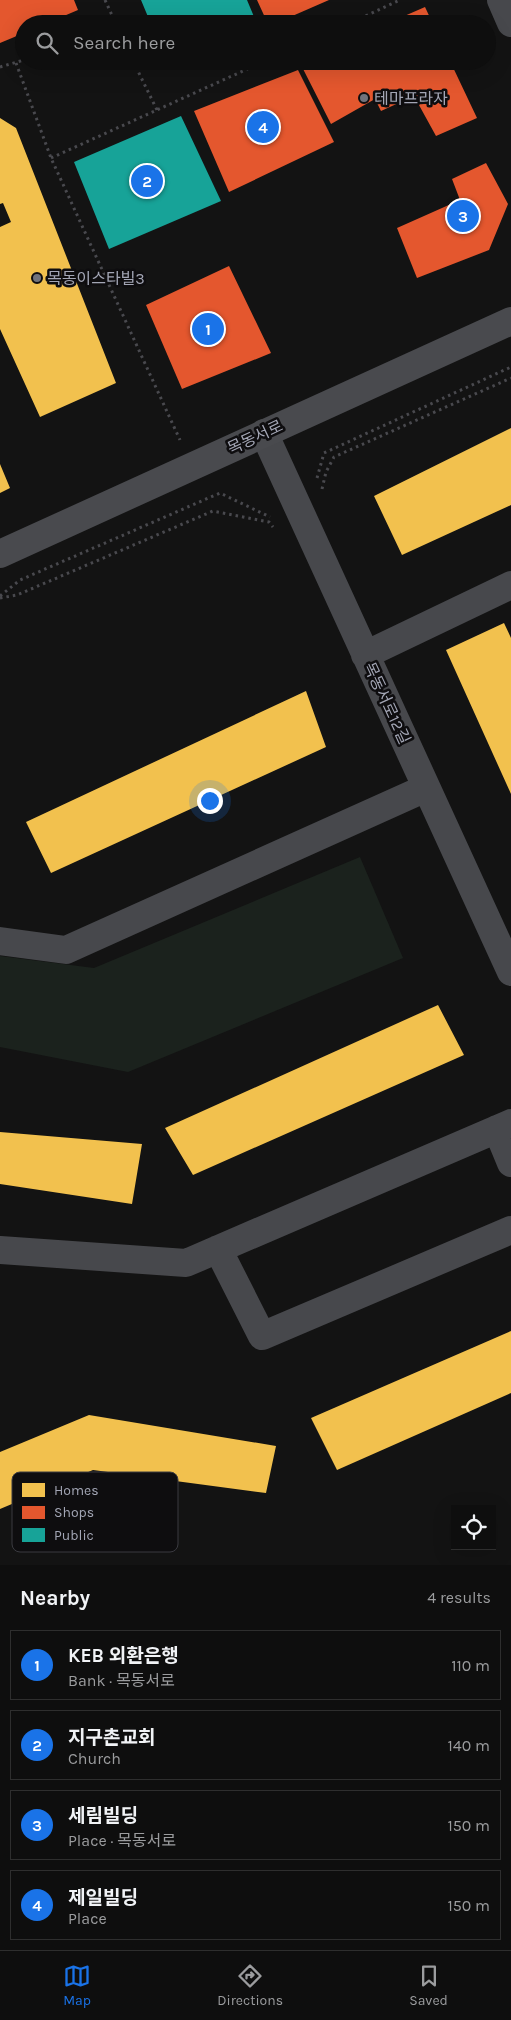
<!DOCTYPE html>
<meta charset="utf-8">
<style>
body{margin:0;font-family:Karla,"Noto Sans KR",sans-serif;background:#171717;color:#f1f3f6}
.controls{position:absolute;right:15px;bottom:15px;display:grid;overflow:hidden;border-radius:0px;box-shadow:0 5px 20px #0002}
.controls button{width:45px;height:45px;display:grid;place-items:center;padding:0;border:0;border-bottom:1px solid #2e2e2e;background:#0e0e0e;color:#f1f3f6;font:25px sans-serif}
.you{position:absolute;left:209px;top:800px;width:18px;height:18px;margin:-12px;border:4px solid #fff;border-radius:50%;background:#1a73e8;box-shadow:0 0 0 8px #1a73e833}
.badge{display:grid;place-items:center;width:32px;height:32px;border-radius:50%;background:#1a73e8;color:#fff;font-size:16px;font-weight:700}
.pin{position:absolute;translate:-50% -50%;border:2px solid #fff;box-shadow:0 1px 5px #0006}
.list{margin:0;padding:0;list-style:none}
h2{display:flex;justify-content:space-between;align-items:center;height:65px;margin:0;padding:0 20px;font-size:21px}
h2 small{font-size:16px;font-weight:400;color:#9b9c9e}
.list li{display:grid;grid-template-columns:32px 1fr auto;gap:15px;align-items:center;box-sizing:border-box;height:70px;margin:0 10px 10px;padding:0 10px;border:1px solid #2e2e2e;border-radius:0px}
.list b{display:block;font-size:19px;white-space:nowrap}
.list p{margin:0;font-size:16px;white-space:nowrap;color:#9b9c9e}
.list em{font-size:16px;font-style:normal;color:#9b9c9e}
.icon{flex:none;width:28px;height:28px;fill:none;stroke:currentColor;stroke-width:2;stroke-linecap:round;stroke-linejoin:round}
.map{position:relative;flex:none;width:511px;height:1565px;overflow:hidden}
.search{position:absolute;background:#0e0e0e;box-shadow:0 5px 20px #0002;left:15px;right:15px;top:15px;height:55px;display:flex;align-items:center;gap:12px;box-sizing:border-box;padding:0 18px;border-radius:28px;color:#9b9c9e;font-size:19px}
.sheet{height:385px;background:#0e0e0e}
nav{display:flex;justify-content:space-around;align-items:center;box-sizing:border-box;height:70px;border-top:1px solid #2e2e2e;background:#0e0e0e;font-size:14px;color:#9b9c9e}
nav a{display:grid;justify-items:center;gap:2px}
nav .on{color:#1a73e8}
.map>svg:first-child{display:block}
.green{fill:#1b221d}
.homes{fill:#f2c14e}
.shops{fill:#e4572e}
.public{fill:#17a398}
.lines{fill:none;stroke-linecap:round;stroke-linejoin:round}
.path{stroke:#49494e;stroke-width:3;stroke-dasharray:2.5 4;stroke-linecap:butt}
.minor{stroke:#47484c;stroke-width:28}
.major{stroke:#494a4e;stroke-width:28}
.poi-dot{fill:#71737c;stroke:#0e0d0f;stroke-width:2}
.labels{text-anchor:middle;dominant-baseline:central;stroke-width:5;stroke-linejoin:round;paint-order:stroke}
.poi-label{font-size:16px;fill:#a3a6b5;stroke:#0e0d0f;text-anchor:start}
.street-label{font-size:16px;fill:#a3a6b5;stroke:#0e0d0f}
.key{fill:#0e0d0f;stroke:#3b3b41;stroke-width:1}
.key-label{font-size:14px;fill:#a3a6b5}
</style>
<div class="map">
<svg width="511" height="1565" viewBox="0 0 511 1565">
<rect width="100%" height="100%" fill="#131313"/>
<path class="green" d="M 360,857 L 403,958 L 128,1072 L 0,1047 L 0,956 L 94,968 Z"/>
<path class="homes" d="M 0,118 L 16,128 L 116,383 L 40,417 L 0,329 L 0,227 L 11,222 L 3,203 L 0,204 Z
M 511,428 L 511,505 L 402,555 L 374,496 Z
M 0,464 L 10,488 L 0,493 Z
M 504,623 L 511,638 L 511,794 L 446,650 Z
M 306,691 L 326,747 L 51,873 L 26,822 Z
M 438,1005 L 464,1055 L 193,1175 L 165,1128 Z
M 0,1132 L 142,1144 L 132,1204 L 0,1184 Z
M 511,1331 L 511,1393 L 337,1470 L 311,1418 Z
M 89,1415 L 276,1446 L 266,1493 L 93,1470 L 0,1509 L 0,1452 Z"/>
<path class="shops" d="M 0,0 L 74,0 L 78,10 L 45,24 L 24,24 L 24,33 L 0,43 Z
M 257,0 L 329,0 L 274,24 L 268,24 Z
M 425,7 L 433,24 L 386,24 Z
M 299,61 L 450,61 L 477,118 L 436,136 L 414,96 L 381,111 L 375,99 L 331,124 Z
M 298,70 L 334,142 L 229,192 L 194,111 Z
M 486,163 L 508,204 L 489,250 L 417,278 L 397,228 L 460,200 L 452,179 Z
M 229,266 L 271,353 L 182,389 L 146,305 Z"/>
<path class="public" d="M 141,0 L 247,0 L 257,24 L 151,24 Z
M 181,116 L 221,201 L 109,249 L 74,162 Z"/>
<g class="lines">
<path class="path" d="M 105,0 L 116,24
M 348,24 L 400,0
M 133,61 L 157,110
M 16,63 L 51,158 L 180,440
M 0,67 L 24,60
M 51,158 L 265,61
M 317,478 L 324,453 L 511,367
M 322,489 L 326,472 L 334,457 L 511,378
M 0,596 L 20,580 L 220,493 L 270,517
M 0,598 L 17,595 L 213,511 L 269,522 L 273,527"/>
<path class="minor" d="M 501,0 L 511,23
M 264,433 L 511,972
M 365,655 L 511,585
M 0,941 L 66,950 L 426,788
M 497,1129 L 511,1163
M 218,1249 L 262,1336 L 511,1230
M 0,1250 L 186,1263 L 511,1123"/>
<path class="major" d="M 0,554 L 511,321"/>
</g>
<g class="poi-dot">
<circle cx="364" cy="98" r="5"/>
<circle cx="37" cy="278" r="5"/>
</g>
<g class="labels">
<g class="poi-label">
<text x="374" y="98">테마프라자</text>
<text x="47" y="278">목동이스타빌3</text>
</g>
<g class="street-label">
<text transform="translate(255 437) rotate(-25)">목동서로</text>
<text transform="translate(387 703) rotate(65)">목동서로12길</text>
</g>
</g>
<rect x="12" y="1472" width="166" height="80" rx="8" class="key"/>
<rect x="22" y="1483" width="23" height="14" fill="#f2c14e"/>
<rect x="22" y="1506" width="23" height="13" fill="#e4572e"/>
<rect x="22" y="1528" width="23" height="14" fill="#17a398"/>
<g class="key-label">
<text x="54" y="1495">Homes</text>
<text x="54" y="1517">Shops</text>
<text x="54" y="1540">Public</text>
</g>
</svg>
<div class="controls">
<button><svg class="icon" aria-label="locate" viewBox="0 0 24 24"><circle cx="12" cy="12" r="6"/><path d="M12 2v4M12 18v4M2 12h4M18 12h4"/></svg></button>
</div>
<div class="you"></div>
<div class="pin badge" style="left:208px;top:329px">1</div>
<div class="pin badge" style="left:147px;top:181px">2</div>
<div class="pin badge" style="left:463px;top:216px">3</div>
<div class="pin badge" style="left:263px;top:127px">4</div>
<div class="search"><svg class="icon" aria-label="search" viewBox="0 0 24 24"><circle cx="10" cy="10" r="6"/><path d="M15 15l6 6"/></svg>Search here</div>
</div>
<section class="sheet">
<h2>Nearby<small>4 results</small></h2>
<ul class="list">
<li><span class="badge">1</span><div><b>KEB 외환은행</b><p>Bank · 목동서로</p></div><em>110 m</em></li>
<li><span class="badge">2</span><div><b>지구촌교회</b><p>Church</p></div><em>140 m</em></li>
<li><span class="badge">3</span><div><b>세림빌딩</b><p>Place · 목동서로</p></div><em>150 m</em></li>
<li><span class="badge">4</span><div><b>제일빌딩</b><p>Place</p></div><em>150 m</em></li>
</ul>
</section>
<nav>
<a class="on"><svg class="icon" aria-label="map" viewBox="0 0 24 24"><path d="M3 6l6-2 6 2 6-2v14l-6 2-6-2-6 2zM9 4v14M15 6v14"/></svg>Map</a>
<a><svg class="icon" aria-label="directions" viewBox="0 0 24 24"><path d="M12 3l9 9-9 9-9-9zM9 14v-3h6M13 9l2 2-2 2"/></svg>Directions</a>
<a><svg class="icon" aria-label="saved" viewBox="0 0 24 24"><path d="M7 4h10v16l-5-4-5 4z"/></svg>Saved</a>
</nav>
